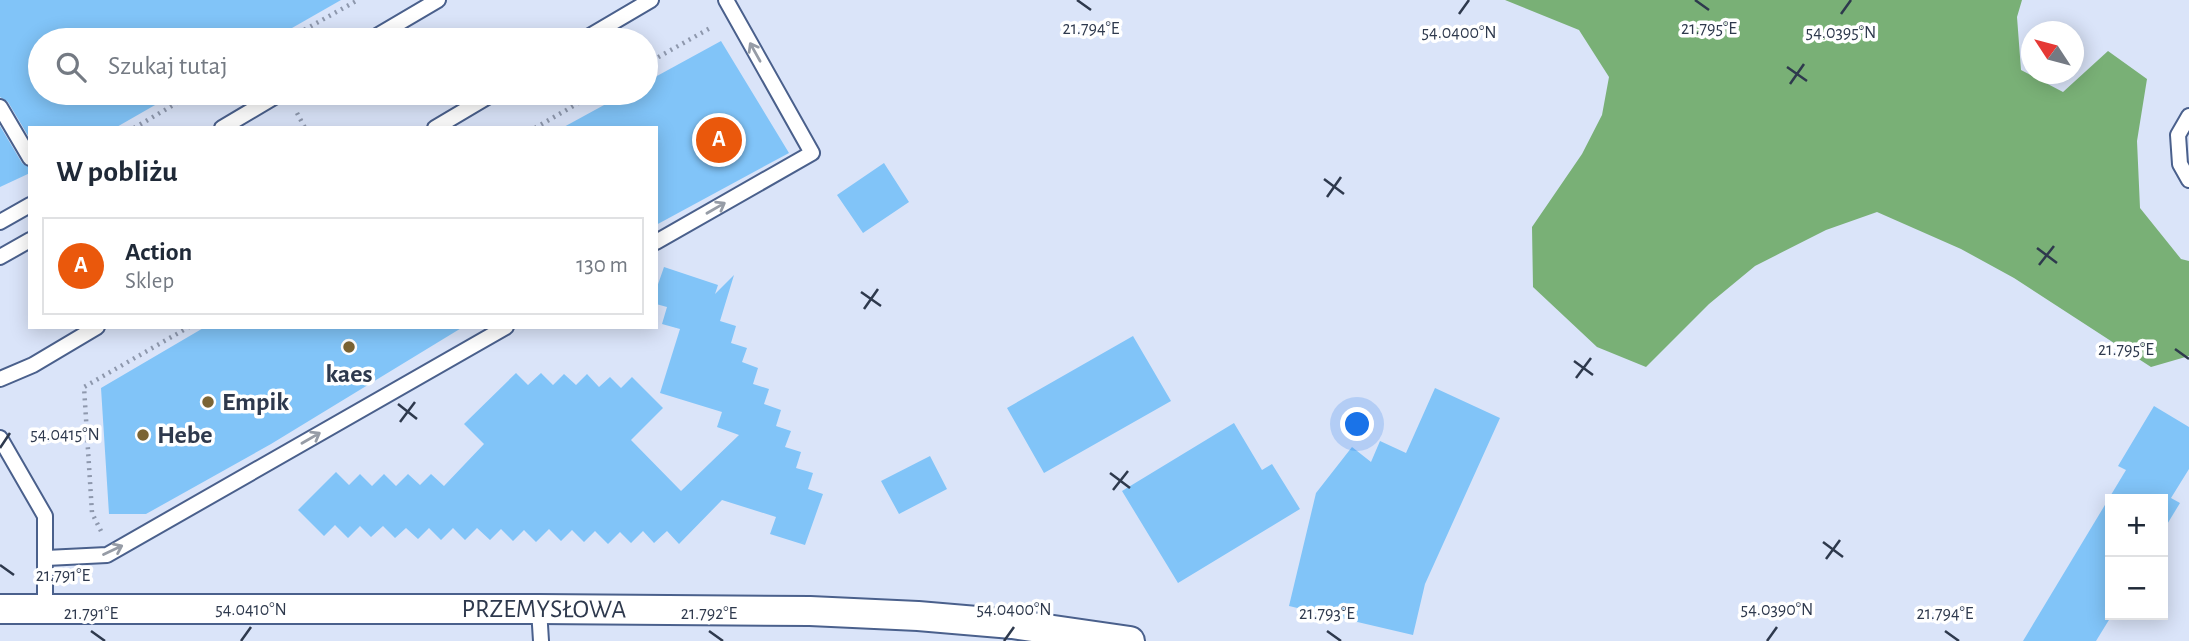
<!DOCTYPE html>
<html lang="pl">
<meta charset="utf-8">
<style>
body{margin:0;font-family:"Alegreya Sans",sans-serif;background:#f6f6f7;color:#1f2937}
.controls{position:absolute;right:21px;bottom:21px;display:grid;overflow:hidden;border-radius:0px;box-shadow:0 4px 18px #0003}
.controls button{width:63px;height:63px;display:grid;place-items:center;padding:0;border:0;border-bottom:2px solid #e0e1e3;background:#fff;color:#1f2937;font:35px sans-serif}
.compass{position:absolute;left:2021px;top:21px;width:63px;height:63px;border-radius:50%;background:#fff;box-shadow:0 4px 18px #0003;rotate:306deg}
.you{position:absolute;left:1358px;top:425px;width:24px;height:24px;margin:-18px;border:5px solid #fff;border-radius:50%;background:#1a73e8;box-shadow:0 0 0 10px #1a73e833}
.badge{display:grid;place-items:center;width:46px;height:46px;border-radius:50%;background:#ea580c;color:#fff;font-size:23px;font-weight:700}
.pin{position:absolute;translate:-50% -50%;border:4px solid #fff;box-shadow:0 2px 7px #0006}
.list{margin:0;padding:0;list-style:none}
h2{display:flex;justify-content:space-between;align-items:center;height:91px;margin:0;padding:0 28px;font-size:30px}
h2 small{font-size:23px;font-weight:400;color:#747a83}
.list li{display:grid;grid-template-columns:46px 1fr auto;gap:21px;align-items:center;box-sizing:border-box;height:98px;margin:0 14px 14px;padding:0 14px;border:2px solid #e0e1e3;border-radius:0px}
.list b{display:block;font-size:26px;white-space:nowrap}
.list p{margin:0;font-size:23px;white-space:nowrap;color:#747a83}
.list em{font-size:23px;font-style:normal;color:#747a83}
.icon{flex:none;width:38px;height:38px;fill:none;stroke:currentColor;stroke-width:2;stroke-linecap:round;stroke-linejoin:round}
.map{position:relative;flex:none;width:2189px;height:641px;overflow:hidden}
.search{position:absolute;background:#fff;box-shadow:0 4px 18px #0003;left:28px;top:28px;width:630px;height:77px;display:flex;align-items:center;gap:18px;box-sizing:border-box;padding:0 24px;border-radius:38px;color:#747a83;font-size:26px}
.panel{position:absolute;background:#fff;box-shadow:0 4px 18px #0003;left:28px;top:126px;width:630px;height:203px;border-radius:0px}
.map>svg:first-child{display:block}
.forest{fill:#79b076}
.building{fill:#81c4f8}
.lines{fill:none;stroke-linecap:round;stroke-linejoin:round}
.service-casing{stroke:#4a608c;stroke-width:18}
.minor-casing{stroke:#4a608c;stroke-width:32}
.path{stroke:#8e98ad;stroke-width:4.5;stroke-dasharray:2 5;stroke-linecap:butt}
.service{stroke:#fff;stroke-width:14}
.minor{stroke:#fff;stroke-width:28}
.oneway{stroke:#969ca6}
.ticks{fill:none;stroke:#2e394d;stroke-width:2.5}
.poi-dot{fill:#7b6434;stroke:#fff;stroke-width:2.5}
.labels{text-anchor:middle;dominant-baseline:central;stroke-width:7;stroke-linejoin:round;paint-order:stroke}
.poi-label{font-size:26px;font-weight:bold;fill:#2e394d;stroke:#fff;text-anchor:start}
.street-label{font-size:26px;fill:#2e394d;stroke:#fff}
.ticks-label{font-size:18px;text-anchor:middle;fill:#2e394d;stroke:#fff;stroke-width:7;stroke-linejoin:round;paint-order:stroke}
</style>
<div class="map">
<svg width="2189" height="641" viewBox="0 0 2189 641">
<rect width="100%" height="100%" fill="#dae4f9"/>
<path class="forest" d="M 1505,0 L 2022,0 L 2017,17 L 2021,70 L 2063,92 L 2108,51 L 2147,79 L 2137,141 L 2140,208 L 2181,259 L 2189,261 L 2189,356 L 2151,367 L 2014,278 L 1961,249 L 1877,212 L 1826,230 L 1755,266 L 1709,304 L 1646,367 L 1597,347 L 1533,287 L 1532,227 L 1582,154 L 1602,115 L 1609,77 L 1579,30 Z"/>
<path class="building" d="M 0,0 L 341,0 L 271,40 L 40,40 L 40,93 L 176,93 L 115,128 L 30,128 L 30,139 L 8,102 L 0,97 Z
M 721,41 L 789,153 L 656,225 L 656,128 L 562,128 L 626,93 L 646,93 L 646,82 Z
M 0,126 L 22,163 L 30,168 L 30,173 L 0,187 Z
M 884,163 L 909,202 L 863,233 L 837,195 Z
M 664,267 L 718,285 L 715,294 L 734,275 L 720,321 L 736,326 L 731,343 L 747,348 L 742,362 L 758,368 L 753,384 L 769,389 L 764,404 L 781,410 L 776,426 L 791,431 L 785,447 L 801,452 L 796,468 L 813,473 L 808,489 L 823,494 L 805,545 L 770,534 L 776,517 L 722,500 L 679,544 L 667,531 L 654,543 L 643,531 L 631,543 L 620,532 L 608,544 L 595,531 L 584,542 L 572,530 L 561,541 L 549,529 L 536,542 L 524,530 L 513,541 L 501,529 L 490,540 L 477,528 L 465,540 L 453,528 L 441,540 L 429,528 L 418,539 L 406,528 L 395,538 L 383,526 L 371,537 L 360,526 L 348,538 L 335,525 L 324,536 L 298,510 L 336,472 L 349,485 L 360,474 L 372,486 L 384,474 L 396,486 L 408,474 L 420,485 L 431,474 L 444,486 L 484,444 L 464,424 L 516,373 L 528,385 L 541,373 L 553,385 L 564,374 L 576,385 L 587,374 L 599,387 L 610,377 L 621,388 L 632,377 L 663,408 L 631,440 L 681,491 L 739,435 L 717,427 L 722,412 L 660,393 L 680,329 L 662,324 L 667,307 L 656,304 L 656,290 Z
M 205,327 L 463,327 L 271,444 L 146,514 L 109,514 L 101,388 Z
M 1133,336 L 1171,401 L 1044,473 L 1007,408 Z
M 1435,388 L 1500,418 L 1425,584 L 1413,635 L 1289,606 L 1316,493 L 1352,447 L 1371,462 L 1380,441 L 1406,453 Z
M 2154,406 L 2189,427 L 2189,469 L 2171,498 L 2180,503 L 2163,531 L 2163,499 L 2110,499 L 2112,615 L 2096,641 L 2023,641 L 2126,470 L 2118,466 Z
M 1234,423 L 1262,470 L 1272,464 L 1300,509 L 1178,583 L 1122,491 Z
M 930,456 L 947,489 L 899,514 L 881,481 Z"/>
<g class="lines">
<defs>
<path id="service" d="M 370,40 L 438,0
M 583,40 L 651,0
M 0,107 L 30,158
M 2189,116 L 2178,135 L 2180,164 L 2189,180
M 222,128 L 281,93
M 435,128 L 494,93
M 0,222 L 30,205
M 656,242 L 812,153 L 726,0
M 0,257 L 30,240
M 0,379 L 33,365 L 97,327
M 0,438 L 45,516 L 45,609
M 46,558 L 107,555 L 506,327
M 539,609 L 541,641"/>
<g id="minor">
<path id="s1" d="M 0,609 L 539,609 L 810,611 L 918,616 L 1012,624 L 1130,641"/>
</g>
</defs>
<use href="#service" class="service-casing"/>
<use href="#minor" class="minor-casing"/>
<path class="path" d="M 286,40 L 358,0
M 646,64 L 712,27
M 297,113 L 305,128
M 134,128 L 194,93
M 535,128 L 596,93
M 101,531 L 92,513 L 84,387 L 189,327"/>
<use href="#service" class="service"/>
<use href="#minor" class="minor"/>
</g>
<defs><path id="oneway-shaft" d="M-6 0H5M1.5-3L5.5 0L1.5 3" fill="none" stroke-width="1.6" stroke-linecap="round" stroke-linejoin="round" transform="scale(1.75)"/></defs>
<g class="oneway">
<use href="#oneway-shaft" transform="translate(755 52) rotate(-119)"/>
<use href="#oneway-shaft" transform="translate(716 208) rotate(-30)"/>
<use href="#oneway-shaft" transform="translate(311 438) rotate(-30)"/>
<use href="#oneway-shaft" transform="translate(113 550) rotate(-25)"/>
</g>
<path class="ticks" d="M 1077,0 L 1091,10M 1695,0 L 1709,10M 1459,14 L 1469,0M 1841,14 L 1851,0M 1787,67 L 1807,81M 1790,84 L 1804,64M 1324,179 L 1344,194M 1327,197 L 1341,177M 2037,248 L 2057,263M 2039,265 L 2054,246M 861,292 L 881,306M 864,309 L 878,289M 2175,349 L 2189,359M 1574,361 L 1593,375M 1576,378 L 1591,358M 398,404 L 417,419M 400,422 L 415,402M 0,448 L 10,433M 1110,473 L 1130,488M 1113,490 L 1128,471M 1823,542 L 1843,557M 1826,559 L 1840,540M 0,565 L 14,575M 91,631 L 105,641M 709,631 L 723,641M 1327,631 L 1341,641M 1945,631 L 1959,641M 241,641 L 251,627M 1004,641 L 1014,627M 1767,641 L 1777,627"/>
<g class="poi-dot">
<circle cx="349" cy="347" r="7"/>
<circle cx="208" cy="402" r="7"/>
<circle cx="143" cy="435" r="7"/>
</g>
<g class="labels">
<g class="poi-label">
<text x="349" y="374" text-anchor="middle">kaes</text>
<text x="222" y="402">Empik</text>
<text x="157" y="435">Hebe</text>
</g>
<g class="street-label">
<text stroke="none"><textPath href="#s1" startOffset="544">PRZEMYSŁOWA</textPath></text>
</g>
</g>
<g class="ticks-label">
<text x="1091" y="34">21.794°E</text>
<text x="1709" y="34">21.795°E</text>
<text x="1841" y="38">54.0395°N</text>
<text x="1459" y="38">54.0400°N</text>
<text x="2126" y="355">21.795°E</text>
<text x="65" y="440">54.0415°N</text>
<text x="63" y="581">21.791°E</text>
<text x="251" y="615">54.0410°N</text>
<text x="1014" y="615">54.0400°N</text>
<text x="1777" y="615">54.0390°N</text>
<text x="91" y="619">21.791°E</text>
<text x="709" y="619">21.792°E</text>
<text x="1327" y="619">21.793°E</text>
<text x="1945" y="619">21.794°E</text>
</g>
</svg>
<div class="controls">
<button>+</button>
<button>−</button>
</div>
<svg class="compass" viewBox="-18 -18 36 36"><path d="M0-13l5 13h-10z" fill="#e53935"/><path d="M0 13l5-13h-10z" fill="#747a83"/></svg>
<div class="you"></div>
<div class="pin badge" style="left:719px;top:140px">A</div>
<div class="search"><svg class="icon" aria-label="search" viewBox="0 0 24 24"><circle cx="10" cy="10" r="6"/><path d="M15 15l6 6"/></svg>Szukaj tutaj</div>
<section class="panel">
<h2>W pobliżu<small></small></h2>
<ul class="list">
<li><span class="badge">A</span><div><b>Action</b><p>Sklep</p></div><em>130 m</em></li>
</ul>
</section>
</div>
